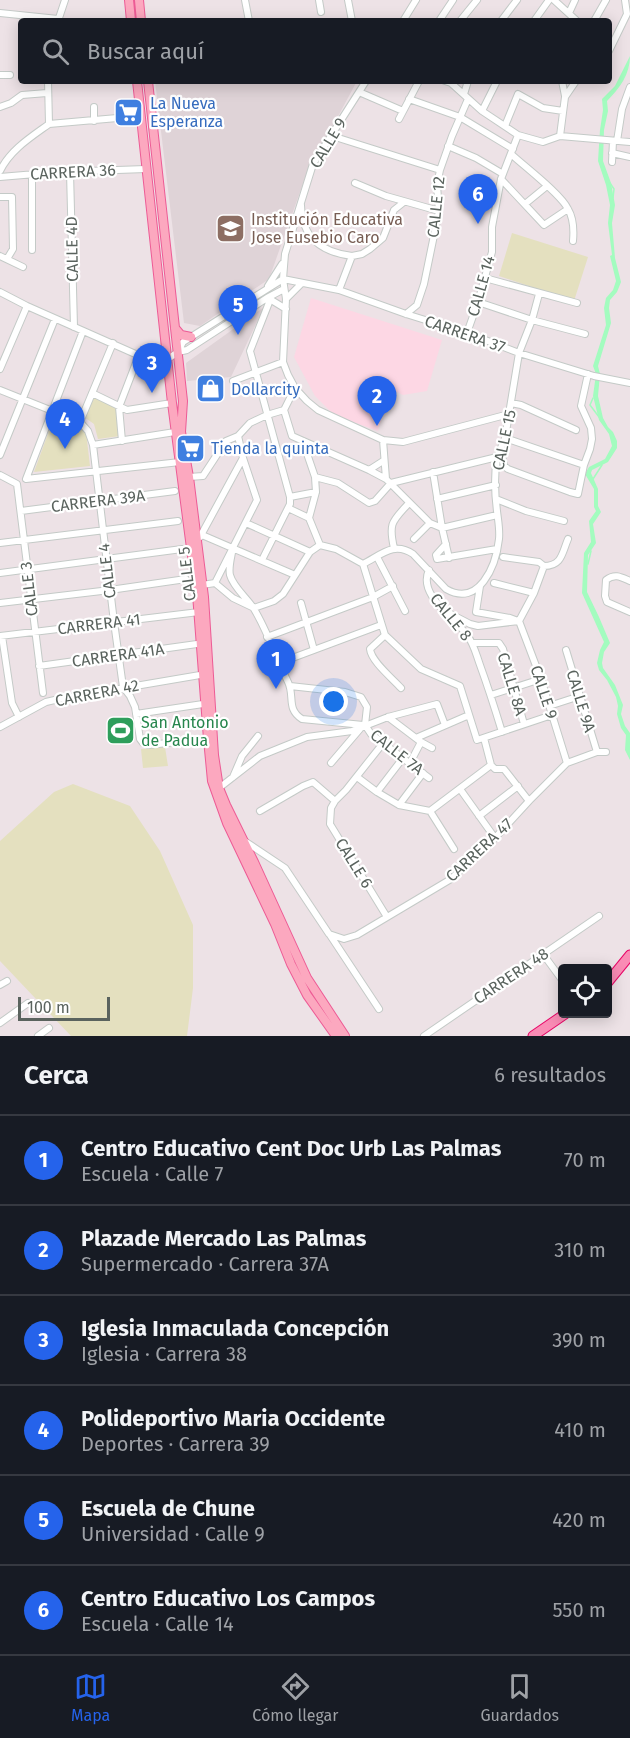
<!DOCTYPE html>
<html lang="es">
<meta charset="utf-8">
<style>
body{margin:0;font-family:"Fira Sans",sans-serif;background:#242831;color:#f1f3f6}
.controls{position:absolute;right:18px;bottom:18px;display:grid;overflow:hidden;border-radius:6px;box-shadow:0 3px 15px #0003}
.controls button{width:54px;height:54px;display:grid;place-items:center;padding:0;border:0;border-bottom:2px solid #363941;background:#171b24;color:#f1f3f6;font:30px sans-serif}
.scale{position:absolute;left:18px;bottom:15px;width:92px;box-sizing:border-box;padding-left:6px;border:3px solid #5a635e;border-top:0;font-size:16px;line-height:21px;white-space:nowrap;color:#5a635e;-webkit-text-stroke:4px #fff;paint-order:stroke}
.you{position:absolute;left:334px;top:702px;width:21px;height:21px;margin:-15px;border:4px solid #fff;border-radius:50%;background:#1a73e8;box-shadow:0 0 0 9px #1a73e833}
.badge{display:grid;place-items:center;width:39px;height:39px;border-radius:50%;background:#2563eb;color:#fff;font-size:20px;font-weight:700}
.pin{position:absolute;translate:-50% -50px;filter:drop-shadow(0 2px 3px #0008)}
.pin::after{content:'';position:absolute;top:32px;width:21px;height:18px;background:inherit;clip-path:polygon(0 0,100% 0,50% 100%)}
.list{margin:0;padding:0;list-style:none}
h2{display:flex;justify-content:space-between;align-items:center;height:78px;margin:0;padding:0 24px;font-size:26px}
h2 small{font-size:20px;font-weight:400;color:#9ea1a6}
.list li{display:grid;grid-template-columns:39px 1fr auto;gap:18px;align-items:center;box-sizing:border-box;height:90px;padding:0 24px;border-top:2px solid #363941}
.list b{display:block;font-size:22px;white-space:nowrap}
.list p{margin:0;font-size:20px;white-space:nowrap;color:#9ea1a6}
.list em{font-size:20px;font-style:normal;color:#9ea1a6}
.icon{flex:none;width:33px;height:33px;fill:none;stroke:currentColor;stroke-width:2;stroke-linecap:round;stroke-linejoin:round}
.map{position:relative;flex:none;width:630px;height:1036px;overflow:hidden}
.search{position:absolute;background:#171b24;box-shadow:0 3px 15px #0003;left:18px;right:18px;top:18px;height:66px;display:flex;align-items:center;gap:15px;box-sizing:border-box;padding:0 21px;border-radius:6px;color:#9ea1a6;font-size:22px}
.sheet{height:618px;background:#171b24}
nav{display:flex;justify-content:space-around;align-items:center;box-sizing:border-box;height:84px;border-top:2px solid #363941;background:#171b24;font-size:16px;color:#9ea1a6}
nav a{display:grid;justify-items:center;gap:3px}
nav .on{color:#2563eb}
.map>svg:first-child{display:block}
.commercial{fill:#fdd7e4}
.education{fill:#dfd3d7}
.green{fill:#e4e0bf}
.water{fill:#a3fcbf}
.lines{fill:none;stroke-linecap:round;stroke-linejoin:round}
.stream{stroke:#a3fcbf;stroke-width:1.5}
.minor-casing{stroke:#c4cac7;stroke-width:8}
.major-casing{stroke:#ed5b95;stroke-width:10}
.highway-casing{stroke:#e80768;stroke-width:11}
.minor{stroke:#fff;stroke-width:6}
.major{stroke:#fca8bf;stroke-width:8}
.highway{stroke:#fa8cb5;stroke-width:9}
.labels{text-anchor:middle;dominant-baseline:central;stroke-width:4.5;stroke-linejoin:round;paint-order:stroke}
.shop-label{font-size:16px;fill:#366cbe;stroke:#fff;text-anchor:start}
.street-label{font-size:16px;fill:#5a635e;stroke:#fff}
.education-label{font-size:16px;fill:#785e54;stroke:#fff;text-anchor:start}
.leisure-label{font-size:16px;fill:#27864d;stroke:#fff;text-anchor:start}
</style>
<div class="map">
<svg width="630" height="1036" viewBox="0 0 630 1036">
<rect width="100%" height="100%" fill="#ede2e6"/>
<path class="commercial" d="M 311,298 L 442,340 L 427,391 L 403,395 L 390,389 L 378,431 L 334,415 L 315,396 L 294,357 Z"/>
<path class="education" d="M 155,81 L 357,81 L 305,178 L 269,279 L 200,326 L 184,323 Z
M 264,307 L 231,377 L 187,381 L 186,363 Z"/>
<path class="green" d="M 512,233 L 588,257 L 574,301 L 499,276 Z
M 94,396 L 116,409 L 120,436 L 98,439 L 94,424 L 84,417 Z
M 54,417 L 75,424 L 86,432 L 90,466 L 34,472 Z
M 127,717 L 131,743 L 113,745 L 110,719 Z
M 165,747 L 168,766 L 143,768 L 141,749 Z
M 73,784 L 130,806 L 160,851 L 193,925 L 193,988 L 187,1036 L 71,1036 L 0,961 L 0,841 L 54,792 Z"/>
<path class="water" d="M 630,56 C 630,74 620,88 607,101 L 608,111 L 604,130 L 603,161 L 611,183 L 615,205 L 612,223 L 615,258 L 621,282 L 617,292 L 610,300 L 609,308 L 611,323 L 598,366 L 600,374 L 598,396 L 603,418 L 608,427 L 613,432 L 617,441 L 617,448 L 608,462 L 592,470 L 591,473 L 598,489 L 598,506 L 601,512 L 593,524 L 596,543 L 588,555 L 587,592 L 599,617 L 610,643 L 604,652 L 602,663 L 603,668 L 615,685 L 623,705 L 621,714 L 625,726 L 630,733 L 630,760 L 625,750 L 626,735 L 621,728 L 617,714 L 618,706 L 616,697 L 607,680 L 599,670 L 597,663 L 600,650 L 604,642 L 582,593 L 584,553 L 591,542 L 589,521 L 596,511 L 594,507 L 594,489 L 585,474 L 589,467 L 605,459 L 612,446 L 609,434 L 599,420 L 593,396 L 596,374 L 593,366 L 606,325 L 604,308 L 606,298 L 613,290 L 616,281 L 610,256 L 612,255 L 608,223 L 610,205 L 606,185 L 598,161 L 600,130 L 603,110 L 602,99 L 615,86 Z"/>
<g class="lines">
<path class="stream" d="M 610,183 L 614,189 L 613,198
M 593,398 L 590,405 L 599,417
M 593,479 L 602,465
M 588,564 L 591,551"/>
<defs>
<path id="minor" d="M 245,0 L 249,21
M 319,0 L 321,12
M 348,0 L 352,21
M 554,0 L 577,21
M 0,13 L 58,19
M 569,13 L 575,0
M 58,21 L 65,0
M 403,21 L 416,0
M 439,21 L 453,0
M 460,21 L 477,0
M 501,21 L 517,0
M 534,21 L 549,0
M 594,21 L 606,0
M 609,51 L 627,14 L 625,0
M 0,75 L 10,75
M 48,81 L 49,124
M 366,81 L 313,164 L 285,254 L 283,279 L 286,299 L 283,362 L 288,375 L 295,388 L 307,401 L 318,410 L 383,440 L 403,442 L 509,414
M 445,81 L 451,83 L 482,111 L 518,135 L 543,142 L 560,136 L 630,142
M 562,81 L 565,96
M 359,92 L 403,111
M 464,94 L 468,81
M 409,99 L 460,117 L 513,149
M 0,107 L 11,103 L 22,95 L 47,93
M 482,111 L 497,81
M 399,119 L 419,81
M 94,121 L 94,107
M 49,124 L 140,116
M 505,126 L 518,94 L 543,108 L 563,111
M 332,136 L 440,170
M 560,136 L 565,97 L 576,81
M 617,141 L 622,109 L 630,87
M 448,146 L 476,158 L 503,174
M 612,153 L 630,157
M 511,154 C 525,167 561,194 568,209 C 574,219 574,230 573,241
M 612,162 L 613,141
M 0,171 C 10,150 31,137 49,124
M 70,172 L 74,327
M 32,174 L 32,250
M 0,177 L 59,172 L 146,169
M 501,179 L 544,225 L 568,209
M 355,183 L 386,196 L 439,211
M 0,197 L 12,197 L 13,249 L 7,259
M 525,204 L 547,186
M 301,205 C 302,238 321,252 352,256
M 0,256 L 23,267
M 485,278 L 577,303
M 283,279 L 339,290 L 406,314 L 467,333 L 519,353 L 594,376 L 630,383
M 268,286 L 282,264
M 339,290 L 352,256 L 362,254 L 370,249 L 383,238 L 394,210 L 404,202
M 0,292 L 27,306 L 158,364 L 162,363 L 178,352 L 187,350 L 267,298 L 284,289
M 268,298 L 286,309
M 286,299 L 301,284
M 270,300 L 250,351 L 290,497
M 478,302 L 532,320 L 585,334
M 406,314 L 417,305 L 424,284 L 439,211 L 437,185 L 440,170 L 452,136 L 468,99
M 83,331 L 26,479 L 180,462
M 467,333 L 478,302 L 492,252 L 492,227 L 501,179 L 518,135
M 178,352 L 183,342 L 283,279
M 0,369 L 27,306
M 233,381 L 283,362
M 0,390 L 80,422 L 88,431 L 93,445 L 114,622 L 123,687 L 130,696 L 135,707 L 140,739 L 143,743 L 148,745 L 208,739
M 92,393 L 127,410 L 172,403
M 511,403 L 521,405 L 576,430
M 284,410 L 292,436 L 369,470 L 386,479 L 430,523 L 442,528 L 497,515
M 80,422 L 113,343
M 505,438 L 584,465
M 383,440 L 386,479
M 122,441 L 119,407 L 139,355
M 303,442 L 315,477 L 316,492 L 309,518 L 320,545
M 93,445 L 175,432
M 501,450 L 504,466 L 508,469 L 570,492 L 578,494 L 584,465 L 590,449 L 592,439 L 591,428 L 581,406 L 588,374
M 0,455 L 55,319
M 369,470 L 383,461
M 433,472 L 442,528 L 449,558
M 0,475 L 17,484 L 43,693
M 189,477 L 203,476 L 226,441 L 238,436 L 250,423 L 267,415 L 284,410 L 295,388
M 315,477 L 338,483 L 369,503 L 375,501 L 391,483 L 497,457
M 437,499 L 496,485
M 496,499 L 526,511 L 564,521
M 288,508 L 309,518
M 21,511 L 175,491
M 246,523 L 310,552
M 202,535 L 295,575
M 200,537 L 243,458
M 414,539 L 430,523
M 0,543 L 178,521
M 446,544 L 436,555 L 437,559 L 497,549
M 320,545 L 336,549 L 363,564
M 233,547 C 232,555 228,567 230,575 C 233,587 248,599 254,609 C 268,632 276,658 288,682 C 295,696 286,709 302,719 L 363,725
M 394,548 C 388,522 393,521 409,503
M 377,557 L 405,611
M 503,557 L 539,562 L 544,566
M 262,560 L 290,504 L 290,497 L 316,492
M 363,564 C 381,555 394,541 413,554 L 446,589 C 479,608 496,566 499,539 C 500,530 498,520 497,511 C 495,495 494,475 497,459 C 498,452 503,445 505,438 L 519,353 L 532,320 L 539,294
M 363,564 L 385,635 L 421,669 L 460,686 L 477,740 L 552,715
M 544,566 C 562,566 562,553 568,539
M 429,570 C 417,595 455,618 467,635 C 474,644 476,654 480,665 C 488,687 495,709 502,732
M 0,573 L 182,549
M 630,581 C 621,577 615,573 606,580 L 605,596 L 607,602 L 630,612
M 215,583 L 233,598 L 254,608 L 274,601 L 283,594 L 310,552 L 320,545
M 494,583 L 534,593
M 202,585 L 215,583 L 257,500 L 243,458 L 238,436
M 480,586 L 476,612 L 510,618 L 518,621
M 0,603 L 110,590 L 186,579
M 301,603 L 314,650
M 445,611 L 470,624 L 478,626 L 519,621
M 519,621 L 541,679 L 567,763
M 519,621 L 534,593 L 544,566
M 385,635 L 370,649 C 371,661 392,678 401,688
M 0,636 L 199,612
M 2,636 L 12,703 L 19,717
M 267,637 L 373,597 L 393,586
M 473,643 L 499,643 L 503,649 L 524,724
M 566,650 L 597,752
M 279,663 L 381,625
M 39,666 L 197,644
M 290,686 L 345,692 L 361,697 L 367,707 L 365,725
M 491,695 L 541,679
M 549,706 L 580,696
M 136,714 L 203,704
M 388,717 L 421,742 L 432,748
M 365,725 L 371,734 L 429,778
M 0,727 L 46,702 L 59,699 L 200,675
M 416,738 L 469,715
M 484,738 L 491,765 L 495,769 L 504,769 L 529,801
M 384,742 L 346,790 L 335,801 L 331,808 L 330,824 L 387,917
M 331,763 L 360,729
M 410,763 L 421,742
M 233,777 L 242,756 L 258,736
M 357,777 L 377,792 L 399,805 L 430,811
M 219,788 L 260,756 L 307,737 L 352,731 L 388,717 L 437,704 L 445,725
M 460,789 L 495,838
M 377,792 L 403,758
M 399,805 L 423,773
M 260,811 L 303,786 L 313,782 L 335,801
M 430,811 L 491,765
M 430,811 L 454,849
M 479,816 L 518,786
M 243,840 L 285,868 L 329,934 L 344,939 L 357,935 L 451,879 L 495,838 L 529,801 L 567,763 L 597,752 L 606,752
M 330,935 L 379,1009
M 543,954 L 562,980
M 0,985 L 7,981
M 0,1023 L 28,1003
M 38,1036 L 49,1028
M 424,1036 L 599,916"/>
<path id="major" d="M 129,0 L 131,21
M 139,0 L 141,21
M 137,81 L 172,403 L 197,594 L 208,739 L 212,781 L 227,823 L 275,924 L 291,964 L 307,995 L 336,1036
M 148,81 L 183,401 L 181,432 L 189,477 L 204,597 L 214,755 L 219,788 L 226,805 L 254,862 L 307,978 L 345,1036
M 175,328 L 181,335 L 191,337"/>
<path id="highway" d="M 608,982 L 630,955
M 533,1036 L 565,1014"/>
</defs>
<use href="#minor" class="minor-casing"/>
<use href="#major" class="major-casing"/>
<use href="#highway" class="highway-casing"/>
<use href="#minor" class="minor"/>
<use href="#major" class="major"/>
<use href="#highway" class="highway"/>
</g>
<defs>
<symbol id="supermarket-square" viewBox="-11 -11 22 22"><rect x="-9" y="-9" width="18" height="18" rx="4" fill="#3f7fe0" stroke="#fff"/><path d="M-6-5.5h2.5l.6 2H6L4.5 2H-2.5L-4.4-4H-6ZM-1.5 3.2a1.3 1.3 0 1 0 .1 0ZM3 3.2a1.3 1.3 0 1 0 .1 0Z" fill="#fff"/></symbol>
<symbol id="university-square" viewBox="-11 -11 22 22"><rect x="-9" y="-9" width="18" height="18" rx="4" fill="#8d6e63" stroke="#fff"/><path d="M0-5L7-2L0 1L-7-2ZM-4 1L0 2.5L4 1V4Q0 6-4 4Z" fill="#fff"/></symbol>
<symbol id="shop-square" viewBox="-11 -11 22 22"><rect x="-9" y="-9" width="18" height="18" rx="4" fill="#3f7fe0" stroke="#fff"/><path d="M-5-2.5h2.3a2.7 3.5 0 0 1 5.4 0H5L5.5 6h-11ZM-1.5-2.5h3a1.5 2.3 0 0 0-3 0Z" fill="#fff"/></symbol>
<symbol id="stadium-square" viewBox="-11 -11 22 22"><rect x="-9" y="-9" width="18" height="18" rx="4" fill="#2e9e5b" stroke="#fff"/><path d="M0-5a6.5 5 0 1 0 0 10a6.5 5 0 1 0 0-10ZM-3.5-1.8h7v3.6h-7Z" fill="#fff"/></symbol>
</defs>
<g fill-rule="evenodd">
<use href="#supermarket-square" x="112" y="96" width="33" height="33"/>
<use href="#university-square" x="214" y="212" width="33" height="33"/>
<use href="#shop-square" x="194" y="372" width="33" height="33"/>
<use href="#supermarket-square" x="174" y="432" width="33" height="33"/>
<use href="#stadium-square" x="104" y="714" width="33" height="33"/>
</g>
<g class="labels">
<g class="shop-label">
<text x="150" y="103">La Nueva<tspan x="150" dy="18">Esperanza</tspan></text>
<text x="231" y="389">Dollarcity</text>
<text x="211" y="448">Tienda la quinta</text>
</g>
<g class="street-label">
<text transform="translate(328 143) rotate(-59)">CALLE 9</text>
<text transform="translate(73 172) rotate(-3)">CARRERA 36</text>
<text transform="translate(436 207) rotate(-84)">CALLE 12</text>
<text transform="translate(72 249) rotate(-91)">CALLE 4D</text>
<text transform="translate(481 286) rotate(-74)">CALLE 14</text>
<text transform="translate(465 334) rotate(19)">CARRERA 37</text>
<text transform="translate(504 440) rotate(-78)">CALLE 15</text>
<text transform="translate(98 501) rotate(-7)">CARRERA 39A</text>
<text transform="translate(107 571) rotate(-97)">CALLE 4</text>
<text transform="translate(187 574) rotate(-97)">CALLE 5</text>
<text transform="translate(29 589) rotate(-97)">CALLE 3</text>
<text transform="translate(451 617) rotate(51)">CALLE 8</text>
<text transform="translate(99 624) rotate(-7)">CARRERA 41</text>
<text transform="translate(118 655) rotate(-8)">CARRERA 41A</text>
<text transform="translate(512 684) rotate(73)">CALLE 8A</text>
<text transform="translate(544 692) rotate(72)">CALLE 9</text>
<text transform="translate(97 693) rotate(-11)">CARRERA 42</text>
<text transform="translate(581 701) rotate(73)">CALLE 9A</text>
<text transform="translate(397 752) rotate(38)">CALLE 7A</text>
<text transform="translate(479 850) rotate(-43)">CARRERA 47</text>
<text transform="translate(354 863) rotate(58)">CALLE 6</text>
<text transform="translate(511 976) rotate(-34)">CARRERA 48</text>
</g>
<g class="education-label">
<text x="251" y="219">Institución Educativa<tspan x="251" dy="18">Jose Eusebio Caro</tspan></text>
</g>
<g class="leisure-label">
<text x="141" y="722">San Antonio<tspan x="141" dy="18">de Padua</tspan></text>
</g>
</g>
</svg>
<div class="controls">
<button><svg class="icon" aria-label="locate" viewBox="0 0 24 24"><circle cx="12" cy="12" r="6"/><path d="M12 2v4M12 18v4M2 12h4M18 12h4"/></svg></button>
</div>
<div class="scale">100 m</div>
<div class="you"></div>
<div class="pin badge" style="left:276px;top:689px">1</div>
<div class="pin badge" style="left:377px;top:426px">2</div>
<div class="pin badge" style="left:152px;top:393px">3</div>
<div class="pin badge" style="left:65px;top:449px">4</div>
<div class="pin badge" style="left:238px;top:335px">5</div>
<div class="pin badge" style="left:478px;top:224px">6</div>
<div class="search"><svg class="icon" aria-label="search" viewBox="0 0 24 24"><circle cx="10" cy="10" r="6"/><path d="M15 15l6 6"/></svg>Buscar aquí</div>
</div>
<section class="sheet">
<h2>Cerca<small>6 resultados</small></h2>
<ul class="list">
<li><span class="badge">1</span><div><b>Centro Educativo Cent Doc Urb Las Palmas</b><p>Escuela · Calle 7</p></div><em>70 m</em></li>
<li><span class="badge">2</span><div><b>Plazade Mercado Las Palmas</b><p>Supermercado · Carrera 37A</p></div><em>310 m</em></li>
<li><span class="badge">3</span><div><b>Iglesia Inmaculada Concepción</b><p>Iglesia · Carrera 38</p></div><em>390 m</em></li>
<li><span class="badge">4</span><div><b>Polideportivo Maria Occidente</b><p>Deportes · Carrera 39</p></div><em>410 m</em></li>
<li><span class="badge">5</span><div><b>Escuela de Chune</b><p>Universidad · Calle 9</p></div><em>420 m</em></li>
<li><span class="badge">6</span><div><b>Centro Educativo Los Campos</b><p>Escuela · Calle 14</p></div><em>550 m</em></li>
</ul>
</section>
<nav>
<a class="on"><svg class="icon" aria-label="map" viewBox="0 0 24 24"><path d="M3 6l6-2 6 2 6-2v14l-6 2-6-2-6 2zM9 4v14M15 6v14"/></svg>Mapa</a>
<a><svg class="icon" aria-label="directions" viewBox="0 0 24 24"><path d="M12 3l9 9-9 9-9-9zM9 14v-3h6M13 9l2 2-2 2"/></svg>Cómo llegar</a>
<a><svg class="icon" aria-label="saved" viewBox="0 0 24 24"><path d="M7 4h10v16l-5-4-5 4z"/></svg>Guardados</a>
</nav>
